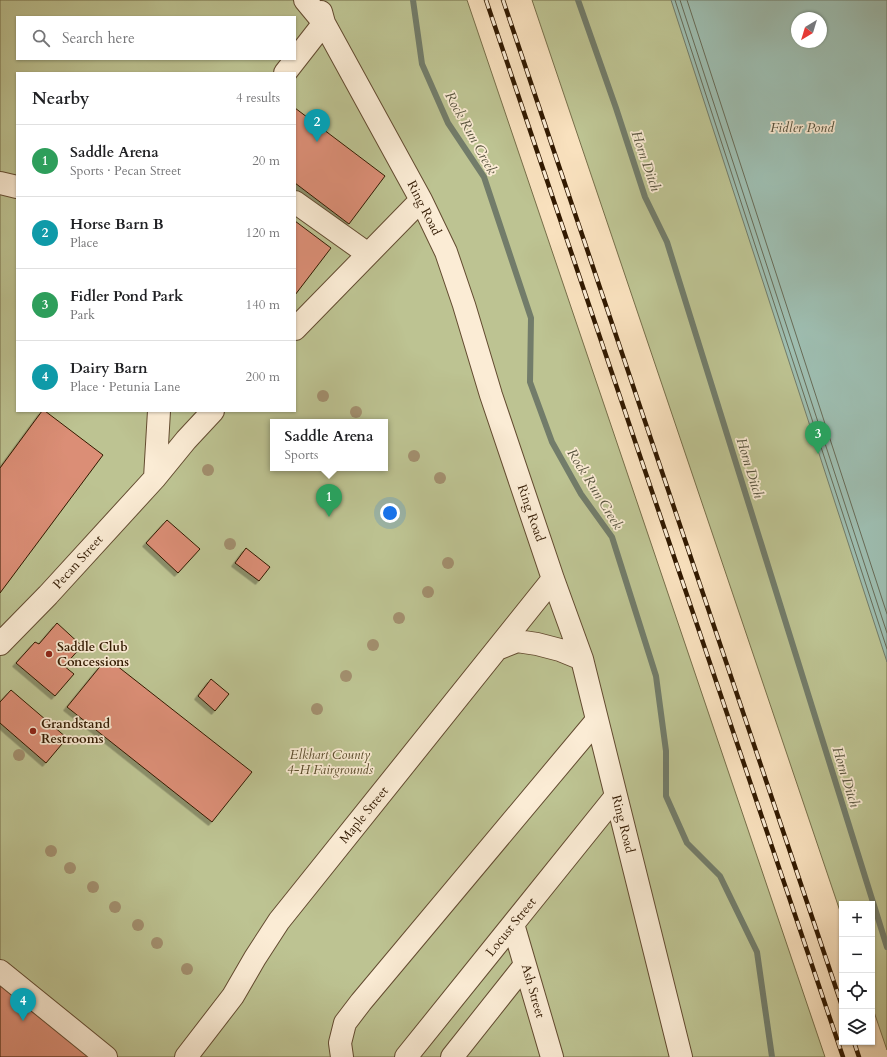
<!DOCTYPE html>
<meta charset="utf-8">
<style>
body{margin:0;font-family:Cardo,serif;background:#f6f6f6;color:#202124}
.controls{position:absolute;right:12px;bottom:12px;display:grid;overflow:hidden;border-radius:0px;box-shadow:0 1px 3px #0004}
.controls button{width:36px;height:36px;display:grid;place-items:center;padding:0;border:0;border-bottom:1px solid #e0e0e0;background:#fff;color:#202124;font:20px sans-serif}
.compass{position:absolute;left:791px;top:12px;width:36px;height:36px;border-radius:50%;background:#fff;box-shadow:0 1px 3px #0004;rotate:218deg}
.you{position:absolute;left:390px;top:513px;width:14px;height:14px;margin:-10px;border:3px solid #fff;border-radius:50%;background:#1a73e8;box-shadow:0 0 0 6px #1a73e833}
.badge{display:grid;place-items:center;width:26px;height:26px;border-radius:50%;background:#8f2418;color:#fff;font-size:13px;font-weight:700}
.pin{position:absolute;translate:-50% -33px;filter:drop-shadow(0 1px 2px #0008)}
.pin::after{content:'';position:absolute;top:21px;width:14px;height:12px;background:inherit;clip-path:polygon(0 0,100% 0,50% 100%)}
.popup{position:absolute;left:270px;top:419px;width:118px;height:52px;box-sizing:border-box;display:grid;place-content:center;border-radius:0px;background:#fff;filter:drop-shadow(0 1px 3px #0005);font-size:13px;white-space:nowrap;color:#757577}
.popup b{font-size:15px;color:#202124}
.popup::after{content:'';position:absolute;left:50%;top:100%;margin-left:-8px;border:8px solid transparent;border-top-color:#fff}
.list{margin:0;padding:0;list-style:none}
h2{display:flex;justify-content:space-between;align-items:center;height:52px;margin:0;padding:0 16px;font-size:17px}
h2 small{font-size:13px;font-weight:400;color:#757577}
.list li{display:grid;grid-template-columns:26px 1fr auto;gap:12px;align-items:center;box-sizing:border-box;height:72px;padding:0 16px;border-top:1px solid #e0e0e0}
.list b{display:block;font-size:15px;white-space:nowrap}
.list p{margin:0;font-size:13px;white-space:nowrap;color:#757577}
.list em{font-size:13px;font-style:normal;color:#757577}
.icon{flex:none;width:22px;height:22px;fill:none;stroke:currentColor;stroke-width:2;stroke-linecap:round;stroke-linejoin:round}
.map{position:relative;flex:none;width:887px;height:1057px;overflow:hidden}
.search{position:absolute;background:#fff;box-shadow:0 1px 3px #0004;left:16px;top:16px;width:280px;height:44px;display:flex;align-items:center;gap:10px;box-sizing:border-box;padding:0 14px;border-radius:0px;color:#757577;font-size:15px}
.panel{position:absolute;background:#fff;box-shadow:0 1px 3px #0004;left:16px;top:72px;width:280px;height:340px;border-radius:0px}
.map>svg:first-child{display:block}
.green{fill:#bdc392;stroke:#776e49;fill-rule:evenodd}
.water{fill:#9ebeb1;stroke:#727c6a;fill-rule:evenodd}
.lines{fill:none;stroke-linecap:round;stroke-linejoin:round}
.shore{stroke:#686c58;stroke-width:1}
.stream{stroke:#727c6a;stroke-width:6}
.building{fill:#db8e76;stroke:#311900;filter:url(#shadow)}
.minor-casing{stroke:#634b30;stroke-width:24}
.minor{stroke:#fbecd5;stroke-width:22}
.rail-casing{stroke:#311900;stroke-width:4.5}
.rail{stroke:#fbecd5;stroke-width:3;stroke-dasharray:9;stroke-linecap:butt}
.tree{fill:#a28f6e}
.poi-dot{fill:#8f2418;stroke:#fbecd5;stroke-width:1.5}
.labels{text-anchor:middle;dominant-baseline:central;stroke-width:3.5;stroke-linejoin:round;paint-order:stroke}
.street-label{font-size:13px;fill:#311900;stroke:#fbecd5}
.poi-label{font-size:13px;font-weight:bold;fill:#311900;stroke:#fbecd5;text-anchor:start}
.park-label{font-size:13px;font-style:italic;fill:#5b4c2c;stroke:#fbecd5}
.water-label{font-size:14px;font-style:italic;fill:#57533e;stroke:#fbecd5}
</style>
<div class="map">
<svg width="887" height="1057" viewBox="0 0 887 1057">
<defs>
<filter id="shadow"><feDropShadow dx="-3.5" dy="3.5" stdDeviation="0" flood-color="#0004"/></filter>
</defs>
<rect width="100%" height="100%" fill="#f9e1be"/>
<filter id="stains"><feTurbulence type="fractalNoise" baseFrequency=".005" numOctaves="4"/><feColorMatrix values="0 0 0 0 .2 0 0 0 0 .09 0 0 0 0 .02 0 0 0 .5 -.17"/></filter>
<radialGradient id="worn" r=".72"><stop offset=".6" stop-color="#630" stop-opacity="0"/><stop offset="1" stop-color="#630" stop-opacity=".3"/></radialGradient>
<path class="green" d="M 0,0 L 467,0 L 825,1057 L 0,1057 ZM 17,17 L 295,17 L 295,59 L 17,59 ZM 17,73 L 295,73 L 295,411 L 17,411 ZM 273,422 L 385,422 L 385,468 L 273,468 Z
M 532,0 L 887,0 L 887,1050 L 872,1006 L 872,904 L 842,904 L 842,917 ZM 797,18 L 821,18 L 821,42 L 797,42 Z"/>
<path class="water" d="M 671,0 L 887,0 L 887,662 ZM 797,18 L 821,18 L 821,42 L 797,42 Z"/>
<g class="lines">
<path class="shore" d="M 675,0 L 887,649
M 680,0 L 887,633
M 687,0 L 887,614"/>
<path class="stream" d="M 413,0 L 422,64 L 448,123 L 484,177 L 531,318 L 530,382 L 552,442 L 581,494 L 612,537 L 656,676 L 666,751 L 666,796 L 687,843 L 720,876 L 757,952 L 772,1057
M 578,0 L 616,108 L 645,197 L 667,242 L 887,947"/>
</g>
<path class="building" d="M 295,108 L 385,176 L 349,224 L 295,183 Z
M 295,221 L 331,248 L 295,295 Z
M 42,411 L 45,411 L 103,455 L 0,593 L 0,468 Z
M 167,520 L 200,549 L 178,573 L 146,543 Z
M 246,548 L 270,567 L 259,581 L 235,563 Z
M 57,623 L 82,646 L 64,666 L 74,674 L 55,696 L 16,663 L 35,642 L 39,644 Z
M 107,658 L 252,772 L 212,822 L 67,707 Z
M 211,679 L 229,694 L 215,711 L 198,696 Z
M 11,690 L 67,738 L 46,763 L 0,723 L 0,702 Z
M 0,985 L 91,1057 L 0,1057 Z"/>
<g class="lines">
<defs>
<path id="minor" d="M 305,0 L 324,23 L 421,200 L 446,252 L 464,305 L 491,395 L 553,579 L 582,659 L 681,1057
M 285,73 L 324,23 L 321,12
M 0,183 L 17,187
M 295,202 L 368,254
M 295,329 L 421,200
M 155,478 L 159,411
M 0,644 L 48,595 L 155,478 L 186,440 L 213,411
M 497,649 L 517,641 L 537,644 L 560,650 L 582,659
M 513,924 L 552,1057
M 0,971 L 106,1057
M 186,1057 L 233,996 L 255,958 L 279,921 L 553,579
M 342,1057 L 340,1043 L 345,1023 L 361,1002 L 597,720
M 406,1057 L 616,796
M 452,1057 L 525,965"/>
</defs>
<use href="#minor" class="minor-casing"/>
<use href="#minor" class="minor"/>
<defs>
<path id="rail" d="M 486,0 L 843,1057
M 503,0 L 842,1006
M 854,1042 L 859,1057"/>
</defs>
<use href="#rail" class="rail-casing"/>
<use href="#rail" class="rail"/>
</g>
<g class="tree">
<circle cx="323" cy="396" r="6"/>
<circle cx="356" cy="412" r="6"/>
<circle cx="414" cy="456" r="6"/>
<circle cx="208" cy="470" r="6"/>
<circle cx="440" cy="478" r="6"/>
<circle cx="230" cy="544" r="6"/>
<circle cx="448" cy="563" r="6"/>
<circle cx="428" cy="592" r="6"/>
<circle cx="399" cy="618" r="6"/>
<circle cx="373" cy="645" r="6"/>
<circle cx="346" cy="676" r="6"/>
<circle cx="317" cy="709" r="6"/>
<circle cx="19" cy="755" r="6"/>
<circle cx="51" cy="851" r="6"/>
<circle cx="70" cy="868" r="6"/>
<circle cx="93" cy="887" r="6"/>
<circle cx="115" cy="907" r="6"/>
<circle cx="138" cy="925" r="6"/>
<circle cx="157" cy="943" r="6"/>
<circle cx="187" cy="969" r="6"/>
</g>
<g class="poi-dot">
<circle cx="49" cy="654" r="4"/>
<circle cx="33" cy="731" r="4"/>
</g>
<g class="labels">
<g class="street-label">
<text transform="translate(424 208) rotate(63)">Ring Road</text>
<text transform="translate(531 513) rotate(71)">Ring Road</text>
<text transform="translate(78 562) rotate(-48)">Pecan Street</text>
<text transform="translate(364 815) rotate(-51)">Maple Street</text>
<text transform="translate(623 824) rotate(76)">Ring Road</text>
<text transform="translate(511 927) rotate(-51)">Locust Street</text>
<text transform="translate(533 991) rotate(74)">Ash Street</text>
</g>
<g class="poi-label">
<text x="57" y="647">Saddle Club<tspan x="57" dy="15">Concessions</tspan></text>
<text x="41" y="724">Grandstand<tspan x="41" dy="15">Restrooms</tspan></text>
</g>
<g class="park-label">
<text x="330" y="755">Elkhart County<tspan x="330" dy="15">4-H Fairgrounds</tspan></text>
</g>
<g class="water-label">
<text x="802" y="127">Fidler Pond</text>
<text transform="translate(471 133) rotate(61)">Rock Run Creek</text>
<text transform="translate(646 161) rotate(71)">Horn Ditch</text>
<text transform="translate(750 468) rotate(73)">Horn Ditch</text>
<text transform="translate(595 489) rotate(58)">Rock Run Creek</text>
<text transform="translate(846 777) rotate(73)">Horn Ditch</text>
</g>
</g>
<rect width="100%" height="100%" filter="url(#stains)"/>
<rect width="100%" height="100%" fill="url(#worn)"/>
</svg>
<div class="controls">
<button>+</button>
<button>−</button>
<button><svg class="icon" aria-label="locate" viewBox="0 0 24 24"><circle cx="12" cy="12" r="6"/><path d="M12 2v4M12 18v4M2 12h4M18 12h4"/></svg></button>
<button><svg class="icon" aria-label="layers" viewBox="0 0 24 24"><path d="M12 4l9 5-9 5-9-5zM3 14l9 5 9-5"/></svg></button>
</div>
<svg class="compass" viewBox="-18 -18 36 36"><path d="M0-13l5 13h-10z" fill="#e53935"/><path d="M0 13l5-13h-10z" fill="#757577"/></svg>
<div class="you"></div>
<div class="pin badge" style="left:329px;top:517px;background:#2e9e5b">1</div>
<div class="popup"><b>Saddle Arena</b>Sports</div>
<div class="pin badge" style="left:317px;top:142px;background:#0f9aa8">2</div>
<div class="pin badge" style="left:818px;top:454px;background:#2e9e5b">3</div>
<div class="pin badge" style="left:23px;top:1021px;background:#0f9aa8">4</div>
<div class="search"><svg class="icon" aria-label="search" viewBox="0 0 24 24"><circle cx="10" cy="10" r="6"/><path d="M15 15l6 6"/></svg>Search here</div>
<section class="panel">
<h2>Nearby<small>4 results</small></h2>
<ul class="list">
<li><span class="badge" style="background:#2e9e5b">1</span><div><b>Saddle Arena</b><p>Sports · Pecan Street</p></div><em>20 m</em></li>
<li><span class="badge" style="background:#0f9aa8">2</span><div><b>Horse Barn B</b><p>Place</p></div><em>120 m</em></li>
<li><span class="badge" style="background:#2e9e5b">3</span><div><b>Fidler Pond Park</b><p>Park</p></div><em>140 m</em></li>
<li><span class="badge" style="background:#0f9aa8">4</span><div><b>Dairy Barn</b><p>Place · Petunia Lane</p></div><em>200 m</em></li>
</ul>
</section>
</div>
